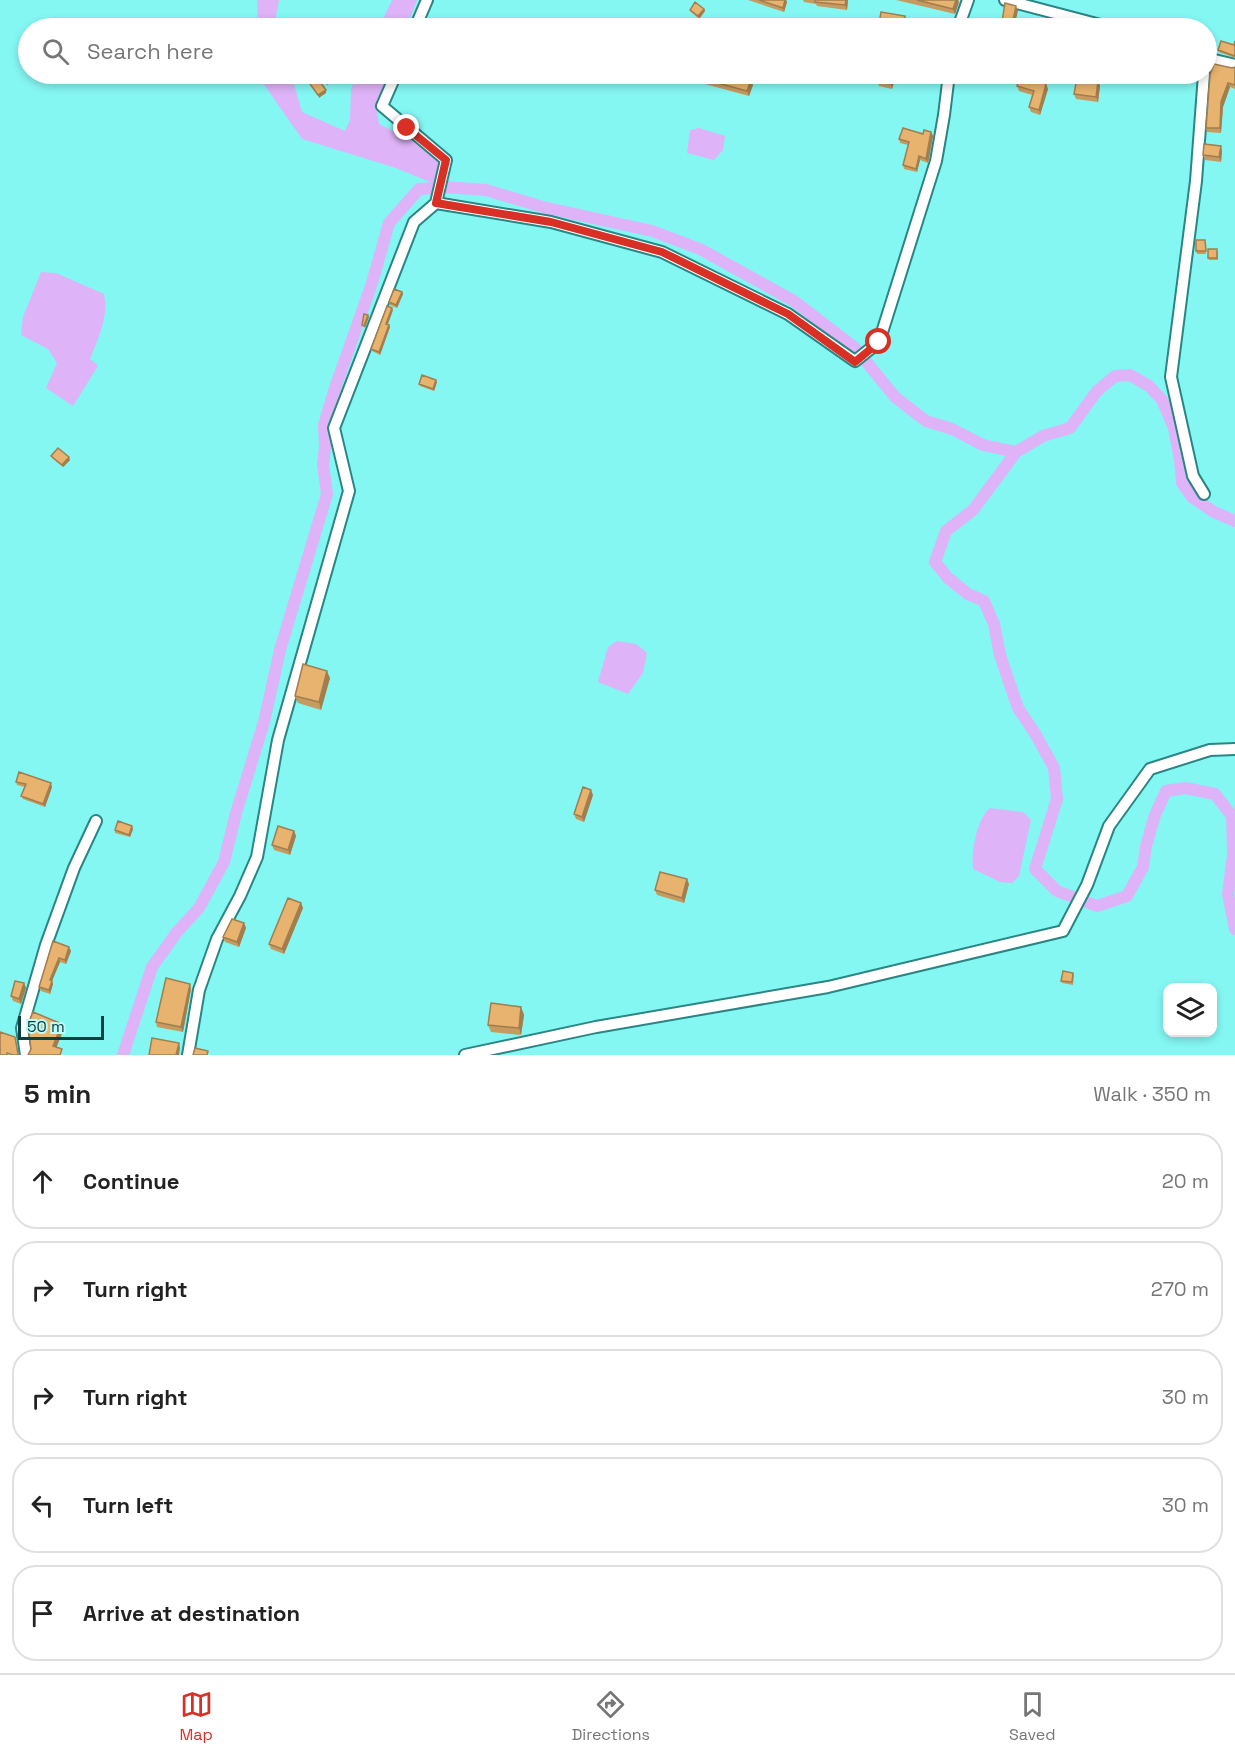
<!DOCTYPE html>
<meta charset="utf-8">
<style>
body{margin:0;font-family:"Space Grotesk",sans-serif;background:#f6f6f6;color:#222}
.controls{position:absolute;right:18px;bottom:18px;display:grid;overflow:hidden;border-radius:12px;box-shadow:0 3px 9px #0003}
.controls button{width:54px;height:54px;display:grid;place-items:center;padding:0;border:0;border-bottom:2px solid #e0e0e0;background:#fff;color:#222;font:30px sans-serif}
.scale{position:absolute;left:18px;bottom:15px;width:86px;box-sizing:border-box;padding-left:6px;border:3px solid #0d403f;border-top:0;font-size:16px;line-height:21px;white-space:nowrap;color:#0d403f;-webkit-text-stroke:4px #bdfcf9;paint-order:stroke}
.stop{position:absolute;width:18px;height:18px;margin:-14px;border:4px solid #d93025;border-radius:50%;background:#fff}
.stop.end{background:#d93025;border-color:#fff;box-shadow:0 2px 6px #0008}
.list{margin:0;padding:0;list-style:none}
h2{display:flex;justify-content:space-between;align-items:center;height:78px;margin:0;padding:0 24px;font-size:26px}
h2 small{font-size:20px;font-weight:400;color:#767676}
.list li{display:grid;grid-template-columns:39px 1fr auto;gap:18px;align-items:center;box-sizing:border-box;height:96px;margin:0 12px 12px;padding:0 12px;border:2px solid #e0e0e0;border-radius:24px}
.list b{display:block;font-size:22px;white-space:nowrap}
.list em{font-size:20px;font-style:normal;color:#767676}
.icon{flex:none;width:33px;height:33px;fill:none;stroke:currentColor;stroke-width:2;stroke-linecap:round;stroke-linejoin:round}
.map{position:relative;flex:none;width:1235px;height:1055px;overflow:hidden}
.search{position:absolute;background:#fff;box-shadow:0 3px 9px #0003;left:18px;right:18px;top:18px;height:66px;display:flex;align-items:center;gap:15px;box-sizing:border-box;padding:0 21px;border-radius:33px;color:#767676;font-size:22px}
.sheet{height:618px;background:#fff}
nav{display:flex;justify-content:space-around;align-items:center;box-sizing:border-box;height:84px;border-top:2px solid #e0e0e0;background:#fff;font-size:16px;color:#767676}
nav a{display:grid;justify-items:center;gap:3px}
nav .on{color:#d93025}
.map>svg:first-child{display:block}
.water{fill:#deb3f7}
.lines{fill:none;stroke-linecap:round;stroke-linejoin:round}
.canal{stroke:#deb3f7;stroke-width:12}
.street-casing{stroke:#2a8583;stroke-width:14}
.street{stroke:#fff;stroke-width:10}
.wall{fill:#c79a5f}
.shaded-wall{fill:#a27d4e}
.building{fill:#e7b36f;stroke:#a27d4e;stroke-width:1.5}
.route{stroke:#d93025;stroke-width:8}
</style>
<div class="map">
<svg width="1235" height="1055" viewBox="0 0 1235 1055">
<rect width="100%" height="100%" fill="#85f7f3"/>
<path class="water" d="M 257,0 L 279,0 L 276,16 L 279,28 L 258,28 Z
M 392,0 L 417,0 L 406,28 L 379,28 Z
M 258,74 L 291,74 L 302,112 L 345,131 L 350,120 L 351,89 L 358,74 L 388,74 L 376,106 L 379,124 L 419,144 L 439,161 L 435,184 L 396,168 L 302,139 L 258,76 Z
M 699,128 L 725,136 L 723,150 L 714,160 L 687,153 L 690,130 Z
M 41,272 L 56,273 L 104,294 C 109,316 98,339 90,359 L 98,366 L 73,406 L 46,388 L 57,363 L 48,349 L 21,335 L 23,317 Z
M 617,641 L 636,644 L 647,653 L 643,673 L 628,694 L 598,682 L 608,647 Z
M 990,808 L 1023,812 L 1031,820 L 1019,876 L 1012,883 L 1000,882 L 973,869 C 971,853 977,817 990,808 Z"/>
<g class="lines">
<path class="canal" d="M 1235,521 L 1214,512 L 1192,497 L 1182,483 L 1180,460 L 1174,428 L 1162,400 L 1149,386 L 1130,375 L 1115,376 L 1097,391 L 1070,428 L 1043,436 L 1016,452 L 973,510 L 946,531 L 935,562 L 948,578 L 968,594 L 984,601 L 994,624 L 1000,655 L 1018,708 L 1036,735 L 1054,768 L 1057,799 L 1035,869 L 1057,891 L 1097,906 L 1127,896 L 1143,867 L 1146,846 L 1155,815 L 1166,791 L 1185,788 L 1215,794 L 1232,816 L 1233,855 L 1228,894 L 1235,929
M 123,1055 L 152,967 L 177,932 L 199,908 L 224,862 L 236,813 L 264,722 L 280,650 L 327,494 L 323,464 L 325,447 L 324,425 L 334,391 L 372,283 L 389,223 L 419,189 L 446,187 L 486,190 L 543,207 L 652,231 L 700,249 L 794,301 L 855,348 L 895,397 L 926,421 L 952,429 L 983,445 L 1016,452"/>
<defs>
<path id="street" d="M 1005,0 L 1112,28
M 415,28 L 427,0
M 958,28 L 968,0
M 1206,58 L 1235,65
M 396,74 L 382,106 L 446,160 L 436,203
M 1204,74 L 1196,181 L 1171,377 L 1193,476 L 1204,494
M 26,1055 L 22,1028 L 46,945 L 74,868 L 96,821
M 188,1055 L 199,990 L 217,939 L 240,896 L 257,857 L 278,740 L 349,491 L 334,428 L 414,222 L 436,203 L 551,222 L 662,252 L 788,314 L 855,361 L 879,342 L 936,161 L 944,115 L 949,74
M 465,1055 L 596,1027 L 828,987 L 1063,931 L 1087,885 L 1109,826 L 1150,769 L 1210,750 L 1235,749"/>
</defs>
<use href="#street" class="street-casing"/>
<use href="#street" class="street"/>
</g>
<path class="wall" d="M 748,0 L 786,0 L 787,2 L 784,12 Z
M 803,0 L 848,0 L 847,10 L 817,6 L 816,4 L 804,2 Z
M 896,0 L 958,0 L 959,2 L 955,14 Z
M 704,9 L 705,11 L 699,19 L 691,12 L 690,10 Z
M 907,21 L 906,28 L 881,28 L 879,24 Z
M 1235,41 L 1235,58 L 1219,52 L 1218,50 L 1234,45 Z
M 1235,67 L 1235,89 L 1230,87 L 1223,107 L 1221,133 L 1207,132 L 1206,128 L 1232,68 Z
M 1036,74 L 1038,79 L 1037,81 L 1046,84 L 1048,89 L 1040,115 L 1031,112 L 1029,107 L 1032,95 L 1019,91 L 1017,86 Z
M 703,79 L 753,85 L 749,96 L 705,84 Z
M 895,79 L 892,89 L 879,86 L 877,81 Z
M 1098,81 L 1100,86 L 1098,102 L 1076,99 L 1074,94 Z
M 931,132 L 933,136 L 928,163 L 920,160 L 917,172 L 904,169 L 903,165 L 908,145 L 900,143 L 899,139 Z
M 1222,151 L 1221,162 L 1205,160 L 1203,155 Z
M 1205,240 L 1206,254 L 1197,254 L 1196,251 Z
M 1218,251 L 1218,260 L 1209,260 L 1208,258 Z
M 402,292 L 403,294 L 397,308 L 390,305 L 389,302 Z
M 393,310 L 388,324 L 390,327 L 380,355 L 372,351 L 371,349 Z
M 437,382 L 434,391 L 420,386 L 419,384 Z
M 51,456 L 70,460 L 63,467 L 52,458 Z
M 330,678 L 321,710 L 298,703 L 295,696 Z
M 16,782 L 52,787 L 45,807 L 23,799 L 21,796 L 25,787 L 17,785 Z
M 593,795 L 584,822 L 576,819 L 574,814 Z
M 133,829 L 130,837 L 115,833 L 115,830 Z
M 294,831 L 296,836 L 290,855 L 274,850 L 272,845 Z
M 689,884 L 684,903 L 657,895 L 655,890 Z
M 301,903 L 303,908 L 284,954 L 271,949 L 269,944 Z
M 244,923 L 246,928 L 239,947 L 225,942 L 223,937 Z
M 53,941 L 71,951 L 66,964 L 60,962 L 52,981 L 53,984 L 50,994 L 41,991 L 39,987 Z
M 1073,973 L 1074,975 L 1073,985 L 1062,983 L 1061,981 Z
M 24,983 L 26,988 L 21,1004 L 13,1001 L 11,996 Z
M 191,989 L 183,1032 L 157,1027 L 156,1022 Z
M 521,1007 L 524,1015 L 521,1035 L 491,1032 L 488,1025 Z"/>
<path class="shaded-wall" d="M 785,0 L 786,0 L 787,2 L 784,12 L 783,8 Z
M 846,0 L 848,0 L 847,10 L 845,5 Z
M 956,0 L 958,0 L 959,2 L 955,14 L 953,9 Z
M 1016,6 L 1018,11 L 1014,28 L 1012,25 Z
M 704,9 L 705,11 L 699,19 L 698,16 Z
M 905,16 L 907,21 L 906,28 L 904,28 Z
M 893,74 L 895,79 L 892,89 L 891,84 Z
M 333,78 L 334,80 L 327,85 L 326,83 Z
M 751,80 L 753,85 L 749,96 L 747,91 Z
M 1098,81 L 1100,86 L 1098,102 L 1096,97 Z
M 1228,83 L 1230,87 L 1223,107 L 1221,133 L 1220,128 L 1221,102 Z
M 1046,84 L 1048,89 L 1040,115 L 1039,110 Z
M 326,90 L 326,93 L 319,98 L 318,95 Z
M 931,132 L 933,136 L 928,163 L 926,159 Z
M 1221,146 L 1222,151 L 1221,162 L 1219,157 Z
M 919,156 L 920,160 L 917,172 L 916,169 Z
M 402,292 L 403,294 L 397,308 L 396,305 Z
M 392,308 L 393,310 L 387,326 L 386,324 Z
M 368,315 L 369,317 L 365,328 L 364,326 Z
M 389,325 L 390,327 L 380,355 L 379,352 Z
M 436,380 L 437,382 L 434,391 L 433,389 Z
M 69,457 L 70,460 L 63,467 L 62,465 Z
M 327,671 L 330,678 L 321,710 L 319,702 Z
M 51,783 L 52,787 L 45,807 L 43,804 Z
M 591,790 L 593,795 L 584,822 L 582,817 Z
M 132,826 L 133,829 L 130,837 L 129,835 Z
M 294,831 L 296,836 L 290,855 L 288,850 Z
M 687,879 L 689,884 L 684,903 L 682,898 Z
M 301,903 L 303,908 L 284,954 L 282,949 Z
M 244,923 L 246,928 L 239,947 L 237,942 Z
M 69,947 L 71,951 L 66,964 L 65,960 Z
M 59,958 L 60,962 L 52,981 L 53,984 L 50,994 L 49,990 L 50,980 Z
M 24,983 L 26,988 L 21,1004 L 19,999 Z
M 190,984 L 191,989 L 183,1032 L 181,1027 Z
M 521,1007 L 524,1015 L 521,1035 L 519,1028 Z
M 62,1024 L 64,1029 L 55,1051 L 53,1046 Z
M 179,1043 L 180,1048 L 179,1055 L 176,1055 Z"/>
<path class="building" d="M 759,0 L 785,0 L 783,8 Z
M 815,0 L 846,0 L 845,5 L 815,2 Z
M 917,0 L 956,0 L 953,9 Z
M 695,2 L 704,9 L 698,16 L 690,10 Z
M 1005,3 L 1016,6 L 1012,25 L 1019,26 L 1018,28 L 1001,28 Z
M 881,12 L 905,16 L 903,27 L 879,24 Z
M 725,20 L 759,28 L 722,28 Z
M 1221,41 L 1234,45 L 1235,41 L 1235,56 L 1218,50 Z
M 1214,64 L 1232,68 L 1235,67 L 1235,85 L 1228,83 L 1221,102 L 1220,128 L 1206,128 L 1210,75 Z
M 321,74 L 330,74 L 333,78 L 326,83 Z
M 705,74 L 732,74 L 751,80 L 747,91 L 703,79 Z
M 879,74 L 893,74 L 891,84 L 877,81 Z
M 1021,74 L 1036,74 L 1034,80 L 1046,84 L 1039,110 L 1029,107 L 1034,91 L 1017,86 Z
M 1077,78 L 1098,81 L 1096,97 L 1074,94 Z
M 318,79 L 326,90 L 318,95 L 310,84 Z
M 903,128 L 923,134 L 924,130 L 931,132 L 926,159 L 919,156 L 916,169 L 903,165 L 909,142 L 899,139 Z
M 1204,144 L 1221,146 L 1219,157 L 1203,155 Z
M 1196,240 L 1205,240 L 1206,251 L 1196,251 Z
M 1208,249 L 1217,249 L 1217,258 L 1208,258 Z
M 394,289 L 402,292 L 396,305 L 389,302 Z
M 387,306 L 392,308 L 386,324 L 389,325 L 379,352 L 371,349 Z
M 364,314 L 368,315 L 364,326 L 362,325 Z
M 422,375 L 436,380 L 433,389 L 419,384 Z
M 58,448 L 69,457 L 62,465 L 51,456 Z
M 303,664 L 327,671 L 319,702 L 295,696 Z
M 19,772 L 51,783 L 43,804 L 21,796 L 26,784 L 16,782 Z
M 583,787 L 591,790 L 582,817 L 574,814 Z
M 118,821 L 132,826 L 129,835 L 115,830 Z
M 278,826 L 294,831 L 288,850 L 272,845 Z
M 660,872 L 687,879 L 682,898 L 655,890 Z
M 288,898 L 301,903 L 282,949 L 269,944 Z
M 232,919 L 244,923 L 237,942 L 223,937 Z
M 53,941 L 69,947 L 65,960 L 59,958 L 50,980 L 52,981 L 49,990 L 39,987 Z
M 1063,971 L 1073,973 L 1072,982 L 1061,981 Z
M 166,978 L 190,984 L 181,1027 L 156,1022 Z
M 15,981 L 24,983 L 19,999 L 11,996 Z
M 491,1003 L 521,1007 L 519,1028 L 488,1025 Z
M 33,1012 L 62,1024 L 53,1046 L 62,1049 L 60,1055 L 28,1055 L 31,1049 L 28,1024 Z
M 0,1032 L 15,1037 L 18,1054 L 20,1055 L 13,1055 L 7,1053 L 7,1055 L 0,1055 Z
M 152,1038 L 179,1043 L 176,1055 L 149,1055 Z
M 195,1048 L 208,1051 L 207,1055 L 193,1055 Z"/>
<g class="lines">
<path class="route" d="M 407,128 L 446,160 L 436,203 L 551,222 L 662,252 L 788,314 L 855,362 L 879,342"/>
</g>
</svg>
<div class="controls">
<button><svg class="icon" aria-label="layers" viewBox="0 0 24 24"><path d="M12 4l9 5-9 5-9-5zM3 14l9 5 9-5"/></svg></button>
</div>
<div class="scale">50 m</div>
<div class="stop" style="left:879px;top:342px"></div>
<div class="stop end" style="left:407px;top:128px"></div>
<div class="search"><svg class="icon" aria-label="search" viewBox="0 0 24 24"><circle cx="10" cy="10" r="6"/><path d="M15 15l6 6"/></svg>Search here</div>
</div>
<section class="sheet">
<h2>5 min<small>Walk · 350 m</small></h2>
<ul class="list">
<li><svg class="icon" aria-label="ahead" viewBox="0 0 24 24"><path d="M12 20V5M6 11l6-6 6 6"/></svg><div><b>Continue</b></div><em>20 m</em></li>
<li><svg class="icon" aria-label="right" viewBox="0 0 24 24"><path d="M7 20v-9h11M14 6l5 5-5 5"/></svg><div><b>Turn right</b></div><em>270 m</em></li>
<li><svg class="icon" aria-label="right" viewBox="0 0 24 24"><path d="M7 20v-9h11M14 6l5 5-5 5"/></svg><div><b>Turn right</b></div><em>30 m</em></li>
<li><svg class="icon" aria-label="left" viewBox="0 0 24 24"><path d="M17 20v-9H6M10 6l-5 5 5 5"/></svg><div><b>Turn left</b></div><em>30 m</em></li>
<li><svg class="icon" aria-label="arrive" viewBox="0 0 24 24"><path d="M6 21V4h12l-3 4 3 4H6"/></svg><div><b>Arrive at destination</b></div></li>
</ul>
</section>
<nav>
<a class="on"><svg class="icon" aria-label="map" viewBox="0 0 24 24"><path d="M3 6l6-2 6 2 6-2v14l-6 2-6-2-6 2zM9 4v14M15 6v14"/></svg>Map</a>
<a><svg class="icon" aria-label="directions" viewBox="0 0 24 24"><path d="M12 3l9 9-9 9-9-9zM9 14v-3h6M13 9l2 2-2 2"/></svg>Directions</a>
<a><svg class="icon" aria-label="saved" viewBox="0 0 24 24"><path d="M7 4h10v16l-5-4-5 4z"/></svg>Saved</a>
</nav>
